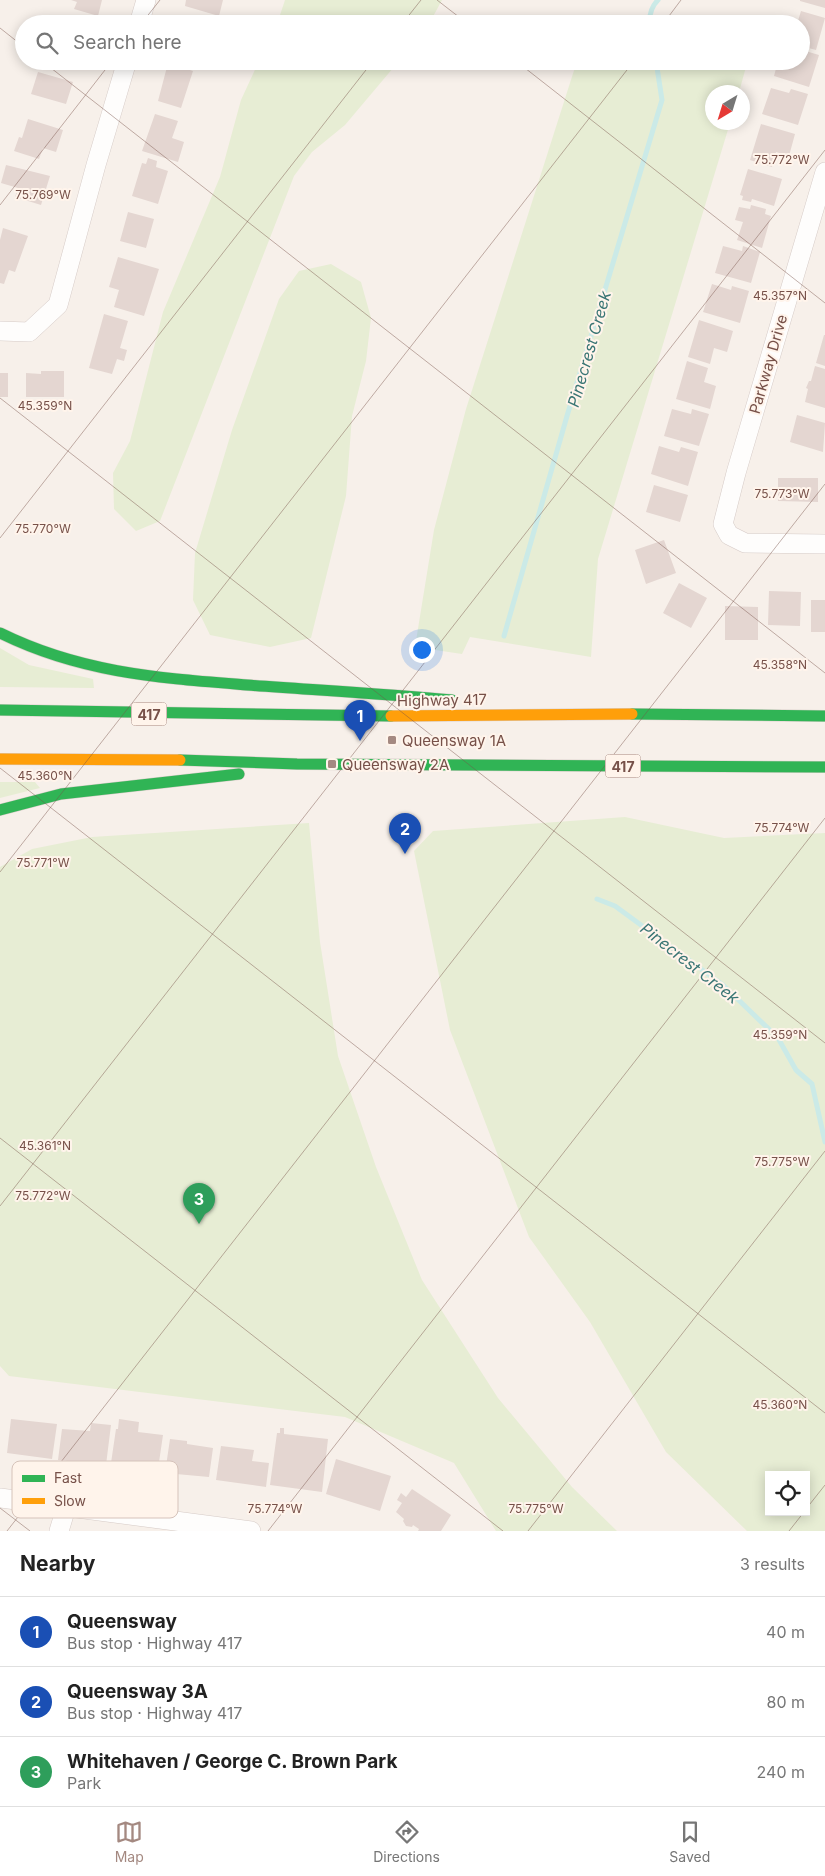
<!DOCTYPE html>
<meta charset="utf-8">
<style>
body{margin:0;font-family:Inter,sans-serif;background:#f6f6f6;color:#222}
.controls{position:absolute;right:15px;bottom:15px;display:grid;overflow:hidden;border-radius:0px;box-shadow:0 2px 12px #0003}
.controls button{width:45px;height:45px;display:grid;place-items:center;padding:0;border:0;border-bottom:1px solid #e0e0e0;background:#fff;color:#222;font:25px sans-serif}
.compass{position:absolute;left:705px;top:85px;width:45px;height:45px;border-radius:50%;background:#fff;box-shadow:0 2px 12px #0003;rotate:218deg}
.you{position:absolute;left:421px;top:649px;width:18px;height:18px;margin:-12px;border:4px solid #fff;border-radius:50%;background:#1a73e8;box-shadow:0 0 0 8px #1a73e833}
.badge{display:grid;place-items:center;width:32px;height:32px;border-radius:50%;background:#a48981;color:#fff;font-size:16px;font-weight:700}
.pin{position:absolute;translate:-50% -41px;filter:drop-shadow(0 1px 2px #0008)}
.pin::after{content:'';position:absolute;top:26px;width:18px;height:15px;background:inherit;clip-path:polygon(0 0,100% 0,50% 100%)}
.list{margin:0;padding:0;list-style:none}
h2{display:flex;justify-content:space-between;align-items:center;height:65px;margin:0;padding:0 20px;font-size:21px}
h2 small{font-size:16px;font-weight:400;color:#767676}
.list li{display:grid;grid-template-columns:32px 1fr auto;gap:15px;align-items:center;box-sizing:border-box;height:70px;padding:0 20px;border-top:1px solid #e0e0e0}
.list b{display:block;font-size:19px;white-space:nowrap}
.list p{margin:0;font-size:16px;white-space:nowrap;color:#767676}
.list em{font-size:16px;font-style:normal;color:#767676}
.icon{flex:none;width:28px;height:28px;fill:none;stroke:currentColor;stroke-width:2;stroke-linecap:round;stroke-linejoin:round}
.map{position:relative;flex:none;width:825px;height:1531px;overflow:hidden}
.search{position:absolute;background:#fff;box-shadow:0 2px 12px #0003;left:15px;right:15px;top:15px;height:55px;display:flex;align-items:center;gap:12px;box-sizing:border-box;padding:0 18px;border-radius:28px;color:#767676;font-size:19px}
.sheet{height:275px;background:#fff}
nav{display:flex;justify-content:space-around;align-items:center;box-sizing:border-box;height:70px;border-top:1px solid #e0e0e0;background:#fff;font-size:14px;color:#767676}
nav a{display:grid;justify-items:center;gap:2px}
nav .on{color:#a48981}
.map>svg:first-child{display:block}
.green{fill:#e7edd4;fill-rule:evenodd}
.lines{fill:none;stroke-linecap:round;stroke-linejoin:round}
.stream{stroke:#cbeae7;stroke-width:5}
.building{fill:#e4d6d1}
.street-casing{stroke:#d6cbc7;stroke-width:20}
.fast-casing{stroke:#d9cdc9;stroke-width:12}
.slow-casing{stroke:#d9cdc9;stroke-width:12}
.street{stroke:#fefdfc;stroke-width:19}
.fast{stroke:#30b455;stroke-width:11}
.slow{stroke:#ff9f0a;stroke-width:11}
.ticks{fill:none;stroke:#775149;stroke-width:1;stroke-opacity:0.45}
.poi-dot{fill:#a48981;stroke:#fff4eb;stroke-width:2}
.labels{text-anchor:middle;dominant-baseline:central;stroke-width:4;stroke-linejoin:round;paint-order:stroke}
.shield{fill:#fff4eb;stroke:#a0827a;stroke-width:1}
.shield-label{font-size:14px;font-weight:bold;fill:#775149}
.street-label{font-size:15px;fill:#775149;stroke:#fff4eb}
.poi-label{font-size:15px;fill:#775149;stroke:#fff4eb;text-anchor:start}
.water-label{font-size:16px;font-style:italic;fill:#397574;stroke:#fff4eb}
.key{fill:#fff4eb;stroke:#d6c3ba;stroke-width:1}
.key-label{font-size:14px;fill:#775149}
.ticks-label{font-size:12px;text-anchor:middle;fill:#775149;stroke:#fff4eb;stroke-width:4;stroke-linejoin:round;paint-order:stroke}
</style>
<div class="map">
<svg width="825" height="1531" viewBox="0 0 825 1531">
<rect width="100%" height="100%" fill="#f7f0ea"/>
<path class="green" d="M 285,0 L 442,0 L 429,24 L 277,24 Z
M 259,61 L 399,61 L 345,125 L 312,152 L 294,176 L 160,521 L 136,531 L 114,509 L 113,473 L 130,441 L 163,312 L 220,177 L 241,100 Z
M 577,61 L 725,61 L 746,67 L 739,92 L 712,92 L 712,122 L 730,123 L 598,559 L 591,657 L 470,637 L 462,654 L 415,647 L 434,530 L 466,409 Z
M 331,264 L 361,282 L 371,318 L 366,361 L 352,416 L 346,496 L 311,638 L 270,647 L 210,635 L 193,600 L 195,553 L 232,430 L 279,299 L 299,271 Z
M 0,648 L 29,665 L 93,679 L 94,688 L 0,687 Z
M 0,782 L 35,782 L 40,788 L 0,798 Z
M 625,817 L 724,838 L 825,833 L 825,1531 L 747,1531 L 666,1452 L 590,1322 L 529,1237 L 450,1030 L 414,851 L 433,831 ZM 769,1475 L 806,1475 L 806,1512 L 769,1512 Z
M 309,823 L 320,942 L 338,1056 L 376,1167 L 422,1280 L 498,1398 L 572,1487 L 617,1531 L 496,1531 L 454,1463 L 345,1417 L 9,1376 L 0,1366 L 0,867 L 32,849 L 92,837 Z"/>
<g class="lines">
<path class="stream" d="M 650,24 C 649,14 651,7 658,0
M 504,636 L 567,416 L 662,100 L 656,61
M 597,899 L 615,906 L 723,985 L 778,1038 L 796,1070 L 812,1084 L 825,1142"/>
</g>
<path class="building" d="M 71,0 L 102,0 L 98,16 L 74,9 L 77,2 Z
M 186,0 L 223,0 L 219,16 L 185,6 Z
M 800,0 L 825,0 L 825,8 L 800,1 Z
M 801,11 L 825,18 L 816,50 L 801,46 L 801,24 L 797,24 Z
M 802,50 L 819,55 L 809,87 L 774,76 L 778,61 L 801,61 Z
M 60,61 L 80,61 L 78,67 Z
M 168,63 L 193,71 L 181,108 L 158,101 Z
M 38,72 L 73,82 L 66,104 L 31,94 Z
M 771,88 L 789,93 L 791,89 L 808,94 L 798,125 L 762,114 Z
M 155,114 L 178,121 L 172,138 L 184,142 L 178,162 L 142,151 Z
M 28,119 L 63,130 L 56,152 L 43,148 L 39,159 L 14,151 L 19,137 L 22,138 Z
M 761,124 L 795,134 L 789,156 L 776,152 L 772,167 L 750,160 Z
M 148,158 L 157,161 L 156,167 L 168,171 L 158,204 L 132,196 L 142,163 L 146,164 Z
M 6,165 L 50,176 L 41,205 L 15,197 L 18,188 L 1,183 Z
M 748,169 L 782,179 L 774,206 L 752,199 L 751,202 L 742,200 L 743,196 L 740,195 Z
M 751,205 L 766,209 L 765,214 L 771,216 L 762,248 L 737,240 L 743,222 L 735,220 L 739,207 L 750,209 Z
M 128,212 L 154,219 L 146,248 L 120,241 Z
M 3,228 L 28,236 L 15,272 L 9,270 L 4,284 L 0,283 L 0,240 Z
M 723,246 L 742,251 L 743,246 L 760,252 L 751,283 L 715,273 Z
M 118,257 L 159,269 L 144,316 L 114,307 L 119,290 L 109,287 Z
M 712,284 L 731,290 L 732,286 L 749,291 L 740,323 L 703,312 Z
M 104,314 L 128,321 L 120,348 L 127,350 L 124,361 L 117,359 L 112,374 L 89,368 Z
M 699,320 L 733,331 L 727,352 L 714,348 L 710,364 L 688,357 Z
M 824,335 L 825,335 L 825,366 L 816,363 Z
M 687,361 L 708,368 L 704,382 L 716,386 L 710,409 L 676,399 Z
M 815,366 L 825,369 L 825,408 L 805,402 L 808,389 L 806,388 L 809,381 L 811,381 Z
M 41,371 L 64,371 L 64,397 L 26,397 L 26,373 L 41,374 Z
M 0,373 L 8,373 L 8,397 L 0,397 Z
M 672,409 L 691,414 L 692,409 L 709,414 L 699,446 L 664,436 Z
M 797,415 L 825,423 L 823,452 L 790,442 Z
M 659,446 L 679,452 L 681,447 L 698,452 L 688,486 L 651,474 Z
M 778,478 L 818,478 L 818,502 L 778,501 Z
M 654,485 L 688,495 L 680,522 L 646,512 Z
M 664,540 L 676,573 L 646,584 L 635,550 Z
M 679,583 L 707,598 L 691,628 L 663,613 Z
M 769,591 L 801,592 L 800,626 L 768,625 Z
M 811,600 L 825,600 L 825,632 L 811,632 Z
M 725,606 L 758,607 L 758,640 L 725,640 Z
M 11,1419 L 57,1424 L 52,1459 L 7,1453 Z
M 119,1419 L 139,1422 L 138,1432 L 163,1435 L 158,1469 L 111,1463 L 116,1429 L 118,1429 Z
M 91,1423 L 111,1425 L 106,1465 L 58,1460 L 62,1429 L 90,1431 Z
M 280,1428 L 284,1428 L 284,1434 L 328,1439 L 322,1492 L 270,1485 L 277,1433 L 280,1433 Z
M 170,1439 L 187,1441 L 187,1444 L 213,1448 L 209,1477 L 165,1473 Z
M 221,1446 L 254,1450 L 252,1461 L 269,1463 L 266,1487 L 216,1480 Z
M 336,1459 L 391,1476 L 380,1511 L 326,1494 Z
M 412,1489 L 451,1515 L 441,1531 L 418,1531 L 419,1529 L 413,1525 L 412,1527 L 406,1526 L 403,1521 L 404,1519 L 396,1512 L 402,1503 L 397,1500 L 401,1493 L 406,1497 Z"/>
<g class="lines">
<defs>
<path id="street" d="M 139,24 L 146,0
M 825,172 L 736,473 L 723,524 L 729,535 L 745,543 L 825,544
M 0,331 L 29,332 L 58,305 L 96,165 L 127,61
M 0,1498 L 251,1531
M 59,1531 L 66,1508"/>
<path id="fast" d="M 0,633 C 81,673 159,678 247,685 C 316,690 384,694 452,700
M 0,710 L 391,716
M 632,714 L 825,716
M 180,760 L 297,764 L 825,767
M 0,810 L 61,794 L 239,774"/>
<path id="slow" d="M 391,716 L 632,714
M 0,759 L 180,760"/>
</defs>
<use href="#street" class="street-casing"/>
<use href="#fast" class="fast-casing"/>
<use href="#slow" class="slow-casing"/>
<use href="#street" class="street"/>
<use href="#fast" class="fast"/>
<use href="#slow" class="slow"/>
</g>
<path class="ticks" d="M 437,0 L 468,24M 141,24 L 160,0M 402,24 L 421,0M 663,24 L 681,0M 0,28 L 24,47M 42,61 L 825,673M 516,61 L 825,303M 0,205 L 112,61M 0,398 L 825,1043M 0,538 L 373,61M 0,768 L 825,1413M 0,872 L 634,61M 0,1138 L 503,1531M 0,1206 L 825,150M 0,1508 L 30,1531M 806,1509 L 825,1485M 7,1531 L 825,484M 268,1531 L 825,818M 528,1531 L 825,1151M 789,1531 L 804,1512"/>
<g class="poi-dot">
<rect x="387" y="735" width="10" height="10" rx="2.5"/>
<rect x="327" y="759" width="10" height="10" rx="2.5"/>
</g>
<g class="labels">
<g class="shield">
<rect x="131.5" y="702.5" width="35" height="23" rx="4"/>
<rect x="605.5" y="754.5" width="35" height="23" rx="4"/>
</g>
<g class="shield-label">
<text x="149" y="714">417</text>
<text x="623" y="766">417</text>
</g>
<g class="street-label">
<text transform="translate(768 364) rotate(-74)">Parkway Drive</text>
<text transform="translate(442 700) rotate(-1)">Highway 417</text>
</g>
<g class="poi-label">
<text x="402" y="740">Queensway 1A</text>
<text x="342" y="764">Queensway 2A</text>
</g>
<g class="water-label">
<text transform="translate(589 349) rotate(-74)">Pinecrest Creek</text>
<text transform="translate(690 963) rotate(38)">Pinecrest Creek</text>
</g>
</g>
<rect x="12" y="1461" width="166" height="57" rx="8" class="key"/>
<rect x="22" y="1475" width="23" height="7" fill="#30b455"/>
<rect x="22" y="1498" width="23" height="6" fill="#ff9f0a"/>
<g class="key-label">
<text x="54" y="1483">Fast</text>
<text x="54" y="1506">Slow</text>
</g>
<g class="ticks-label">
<text x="782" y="164">75.772°W</text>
<text x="43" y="199">75.769°W</text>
<text x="780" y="300">45.357°N</text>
<text x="45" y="410">45.359°N</text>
<text x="782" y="498">75.773°W</text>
<text x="43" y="533">75.770°W</text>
<text x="780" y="669">45.358°N</text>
<text x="45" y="780">45.360°N</text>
<text x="782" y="832">75.774°W</text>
<text x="43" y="867">75.771°W</text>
<text x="780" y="1039">45.359°N</text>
<text x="45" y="1150">45.361°N</text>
<text x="782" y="1166">75.775°W</text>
<text x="43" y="1200">75.772°W</text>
<text x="780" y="1409">45.360°N</text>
<text x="275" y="1513">75.774°W</text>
<text x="536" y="1513">75.775°W</text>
</g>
</svg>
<div class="controls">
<button><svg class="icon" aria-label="locate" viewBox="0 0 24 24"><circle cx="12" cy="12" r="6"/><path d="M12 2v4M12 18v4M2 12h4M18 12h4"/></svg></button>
</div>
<svg class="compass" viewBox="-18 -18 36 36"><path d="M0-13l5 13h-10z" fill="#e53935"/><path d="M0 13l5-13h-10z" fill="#767676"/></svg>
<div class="you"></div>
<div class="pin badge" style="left:360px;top:741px;background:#1a4fb4">1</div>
<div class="pin badge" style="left:405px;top:854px;background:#1a4fb4">2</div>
<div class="pin badge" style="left:199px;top:1224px;background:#2e9e5b">3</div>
<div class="search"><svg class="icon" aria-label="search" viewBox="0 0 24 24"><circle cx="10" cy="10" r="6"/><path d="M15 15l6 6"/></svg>Search here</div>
</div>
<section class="sheet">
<h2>Nearby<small>3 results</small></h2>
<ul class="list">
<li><span class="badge" style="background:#1a4fb4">1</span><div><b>Queensway</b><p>Bus stop · Highway 417</p></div><em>40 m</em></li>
<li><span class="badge" style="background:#1a4fb4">2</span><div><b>Queensway 3A</b><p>Bus stop · Highway 417</p></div><em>80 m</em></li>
<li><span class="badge" style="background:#2e9e5b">3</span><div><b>Whitehaven / George C. Brown Park</b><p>Park</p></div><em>240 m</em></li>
</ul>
</section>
<nav>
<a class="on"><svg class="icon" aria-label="map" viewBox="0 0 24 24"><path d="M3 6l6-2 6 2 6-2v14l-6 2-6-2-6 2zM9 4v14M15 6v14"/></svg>Map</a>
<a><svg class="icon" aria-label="directions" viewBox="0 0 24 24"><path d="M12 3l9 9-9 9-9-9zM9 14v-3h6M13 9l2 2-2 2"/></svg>Directions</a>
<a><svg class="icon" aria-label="saved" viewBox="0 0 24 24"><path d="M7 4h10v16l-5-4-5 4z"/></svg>Saved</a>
</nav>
